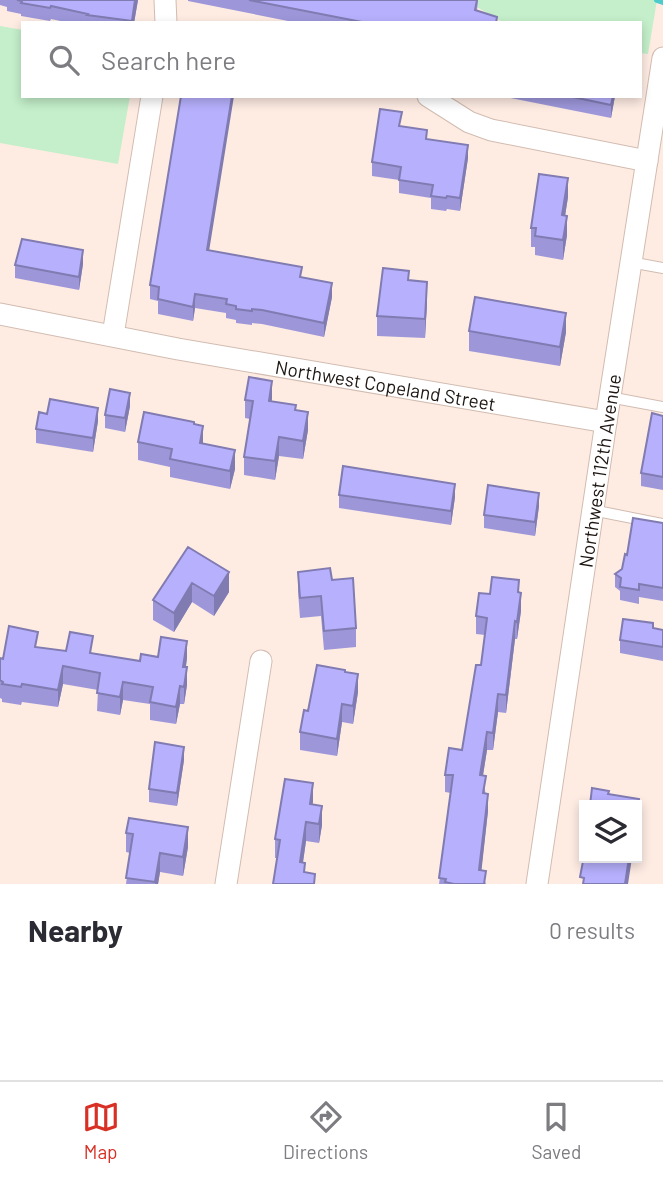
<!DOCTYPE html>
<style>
body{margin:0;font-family:Barlow,sans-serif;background:#f7f7f7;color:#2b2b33}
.controls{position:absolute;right:21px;bottom:21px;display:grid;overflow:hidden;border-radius:0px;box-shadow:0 4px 10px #0003}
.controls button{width:63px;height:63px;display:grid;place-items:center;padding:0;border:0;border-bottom:2px solid #e1e1e2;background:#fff;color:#2b2b33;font:35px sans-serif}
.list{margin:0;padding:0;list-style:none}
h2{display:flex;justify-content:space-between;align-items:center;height:91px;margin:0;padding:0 28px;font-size:30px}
h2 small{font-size:23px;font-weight:400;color:#7c7c81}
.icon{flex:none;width:38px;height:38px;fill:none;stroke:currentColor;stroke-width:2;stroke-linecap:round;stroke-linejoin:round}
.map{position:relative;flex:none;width:663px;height:884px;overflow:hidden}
.search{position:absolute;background:#fff;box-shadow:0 4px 10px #0003;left:21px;right:21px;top:21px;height:77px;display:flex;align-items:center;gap:18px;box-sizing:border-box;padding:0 24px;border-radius:0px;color:#7c7c81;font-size:26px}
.sheet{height:196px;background:#fff}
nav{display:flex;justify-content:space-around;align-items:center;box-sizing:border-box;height:98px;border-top:2px solid #e1e1e2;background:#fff;font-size:19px;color:#7c7c81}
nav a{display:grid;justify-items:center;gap:4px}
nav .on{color:#d93025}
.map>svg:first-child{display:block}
.green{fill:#c4efca}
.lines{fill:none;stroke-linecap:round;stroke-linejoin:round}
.stream{stroke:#4dcbcb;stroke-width:6}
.service-casing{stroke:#d2bcb1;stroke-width:12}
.minor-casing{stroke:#d2bcb1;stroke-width:23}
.service{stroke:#fff;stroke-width:10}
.minor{stroke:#fff;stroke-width:21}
.wall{fill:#9d97da}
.shaded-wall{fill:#807bb1}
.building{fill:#b7b0fd;stroke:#807bb1;stroke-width:2}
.labels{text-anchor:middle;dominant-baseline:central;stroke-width:5;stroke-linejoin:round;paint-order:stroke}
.street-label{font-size:19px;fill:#1d1612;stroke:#fff}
</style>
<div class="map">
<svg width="663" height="884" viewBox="0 0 663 884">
<rect width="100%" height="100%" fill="#feece3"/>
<path class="green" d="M 465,0 L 657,0 L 648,54 L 640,53 L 640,23 L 504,23 Z
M 0,26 L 23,30 L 23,96 L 130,96 L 118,164 L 0,143 Z"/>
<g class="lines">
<path class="stream" d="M 657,0 L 663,2"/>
<defs>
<path id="service" d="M 630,262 L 663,268
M 609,397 L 663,407
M 592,510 L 663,524"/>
<g id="minor">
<path d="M 165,0 L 166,23"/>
<path d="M 428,96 L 469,122 L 491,130 L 647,161"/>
<path id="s1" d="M 0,314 L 178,349 L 606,422"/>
<path d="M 113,335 L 152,96"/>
<path d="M 226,884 L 261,661"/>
<path id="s2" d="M 537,884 L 606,422 L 663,58"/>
</g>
</defs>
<use href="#service" class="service-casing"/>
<use href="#minor" class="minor-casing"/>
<use href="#service" class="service"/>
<use href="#minor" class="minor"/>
</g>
<path class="wall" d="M 0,0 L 138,0 L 134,23 L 70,23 L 51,19 L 50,21 L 21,16 L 21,14 L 7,11 L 7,7 L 0,5 Z
M 188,0 L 478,0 L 477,11 L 497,23 L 298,23 L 188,1 Z
M 501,96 L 615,96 L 611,118 Z
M 427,139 L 468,158 L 460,211 L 447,209 L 446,211 L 431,209 L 431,198 L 399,193 L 399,180 L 372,176 L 372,162 Z
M 568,197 L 565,216 L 567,235 L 563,260 L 535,255 L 535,247 L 531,247 L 531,228 Z
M 210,251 L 302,277 L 332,297 L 324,337 L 262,324 L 252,323 L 252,325 L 236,323 L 236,320 L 226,318 L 226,313 L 195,308 L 193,321 L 158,314 L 158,301 L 150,299 L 150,285 Z
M 83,264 L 79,290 L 15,278 L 15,265 Z
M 427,302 L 425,338 L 377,336 L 377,316 Z
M 469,331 L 566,332 L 560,366 L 469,351 Z
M 245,400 L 272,401 L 296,410 L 308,430 L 303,459 L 279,456 L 275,480 L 244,475 L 244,457 L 250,419 L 245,418 Z
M 130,406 L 125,432 L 105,428 L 105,415 Z
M 663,416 L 663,490 L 641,486 L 641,473 Z
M 98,421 L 93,452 L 36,443 L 36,429 Z
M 194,424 L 203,444 L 235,469 L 230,489 L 170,477 L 170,467 L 138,460 L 138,442 Z
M 339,495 L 455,497 L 451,525 L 339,508 Z
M 539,506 L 535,536 L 484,528 L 484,515 Z
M 663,523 L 663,601 L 639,597 L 639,604 L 620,600 L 620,591 L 615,587 L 615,574 L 622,569 L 627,555 Z
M 188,547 L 229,592 L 214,616 L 192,602 L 174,632 L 153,620 L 153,600 Z
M 298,572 L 332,580 L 356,628 L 356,647 L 324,650 L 321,616 L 300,618 L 298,591 Z
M 519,593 L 521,611 L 517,639 L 515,639 L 506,713 L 498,712 L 493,750 L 487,750 L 483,776 L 488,811 L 481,871 L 486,884 L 439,884 L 451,793 L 445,792 L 445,775 L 462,750 L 481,665 L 485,635 L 476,634 L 476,616 L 490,594 Z
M 653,628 L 663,630 L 663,661 L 620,653 L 620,640 Z
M 38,647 L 66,651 L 93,653 L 140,661 L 158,657 L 187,658 L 186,667 L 187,685 L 184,704 L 180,704 L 176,724 L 150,720 L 150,704 L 123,700 L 120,715 L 97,711 L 98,690 L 63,684 L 58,707 L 22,702 L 21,705 L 2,702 L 2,699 L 0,698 L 0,658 L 3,659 Z
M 345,672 L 358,692 L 353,724 L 342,722 L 337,756 L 300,750 L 300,732 L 308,711 Z
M 184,760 L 177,806 L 149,802 L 149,789 Z
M 313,804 L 322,825 L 319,843 L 306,841 L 303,863 L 305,872 L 315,884 L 277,858 L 275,858 L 275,839 Z
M 126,833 L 188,847 L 183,876 L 160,872 L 158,884 L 126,884 L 130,853 L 126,852 Z"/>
<path class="shaded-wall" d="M 135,0 L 138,0 L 134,23 L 132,23 Z
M 232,96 L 234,96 L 207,264 L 207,250 Z
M 613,96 L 615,96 L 611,118 L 611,105 Z
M 468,145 L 468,158 L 460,211 L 460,198 Z
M 568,178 L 568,197 L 562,235 L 562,215 Z
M 567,216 L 567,235 L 563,260 L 563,240 Z
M 83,250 L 83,264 L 79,290 L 79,277 Z
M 427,282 L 427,302 L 425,338 L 425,319 Z
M 332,283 L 332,297 L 324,337 L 324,323 Z
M 195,294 L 195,308 L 193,321 L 193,307 Z
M 566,313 L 566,332 L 560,366 L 560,347 Z
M 272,381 L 272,399 L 269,419 L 269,401 Z
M 130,393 L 130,406 L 125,432 L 125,418 Z
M 98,408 L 98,421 L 93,452 L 93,438 Z
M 308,412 L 308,430 L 303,459 L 303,441 Z
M 203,426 L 203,444 L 200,443 Z
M 279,437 L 279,456 L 275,480 L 275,461 Z
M 235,450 L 235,469 L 230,489 L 230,471 Z
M 455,484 L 455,497 L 451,525 L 451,511 Z
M 539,493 L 539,506 L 535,536 L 535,522 Z
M 229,572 L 229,592 L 214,616 L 214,596 Z
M 192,583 L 192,602 L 174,632 L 174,613 Z
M 521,593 L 521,611 L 517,639 L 517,622 Z
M 515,621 L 515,639 L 506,713 L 506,695 Z
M 187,641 L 187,658 L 183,684 L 183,667 Z
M 63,666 L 63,684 L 58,707 L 58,690 Z
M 187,667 L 187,685 L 184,704 L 184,687 Z
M 358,674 L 358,692 L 353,724 L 353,706 Z
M 123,682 L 123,700 L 120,715 L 120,697 Z
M 180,686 L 180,704 L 176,724 L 176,707 Z
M 498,694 L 498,712 L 493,750 L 493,733 Z
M 342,704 L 342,722 L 337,756 L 337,739 Z
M 487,732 L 487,750 L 480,793 L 480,775 Z
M 184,747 L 184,760 L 177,806 L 177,793 Z
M 313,783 L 313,802 L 310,823 L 310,804 Z
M 488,794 L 488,811 L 480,884 L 479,870 Z
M 639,799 L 639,816 L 637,830 L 637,812 Z
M 322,806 L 322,825 L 319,843 L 319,824 Z
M 306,822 L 306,841 L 300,881 L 300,862 Z
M 188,827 L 188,847 L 183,876 L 183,857 Z
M 160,853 L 160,872 L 158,884 L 155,884 Z
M 629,858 L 632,858 L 628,884 L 625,884 Z"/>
<path class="building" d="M 17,0 L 135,0 L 132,21 L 87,15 L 88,14 L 51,6 L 50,8 L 21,3 L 22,1 Z
M 249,0 L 477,0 L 475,10 L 497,17 L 496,23 L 367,23 Z
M 181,96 L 232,96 L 207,250 L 302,267 L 300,277 L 332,283 L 324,323 L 262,310 L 252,309 L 252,311 L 236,309 L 236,306 L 226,304 L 227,299 L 195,294 L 193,307 L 158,299 L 159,287 L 150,285 Z
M 568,96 L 613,96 L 611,105 Z
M 380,109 L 402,112 L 399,126 L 427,130 L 426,139 L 468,145 L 460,198 L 447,196 L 446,198 L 431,196 L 433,185 L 399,180 L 401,167 L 372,162 Z
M 539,174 L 568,178 L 562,215 L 567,216 L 563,240 L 535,236 L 536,228 L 531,228 Z
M 22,239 L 83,250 L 79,277 L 15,265 Z
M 383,268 L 409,271 L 408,280 L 427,282 L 425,319 L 377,316 Z
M 475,297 L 566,313 L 560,347 L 469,331 Z
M 249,377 L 272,381 L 269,401 L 296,405 L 295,410 L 308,412 L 303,441 L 279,437 L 275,461 L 244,457 L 253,401 L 245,400 Z
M 110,389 L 130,393 L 125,418 L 105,415 Z
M 50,399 L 98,408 L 93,438 L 36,429 L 39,412 L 47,414 Z
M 144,412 L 194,422 L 194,424 L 203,426 L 200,443 L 235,450 L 230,471 L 170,459 L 172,449 L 138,442 Z
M 652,413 L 663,416 L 663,477 L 641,473 Z
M 343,466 L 455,484 L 451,511 L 339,495 Z
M 488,485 L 539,493 L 535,522 L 484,515 Z
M 633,518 L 663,523 L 663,588 L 639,584 L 639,590 L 620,587 L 621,578 L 615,574 L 622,569 L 625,554 L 627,555 Z
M 188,547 L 229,572 L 214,596 L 192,583 L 174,613 L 153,600 Z
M 330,568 L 332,580 L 353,578 L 356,628 L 324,631 L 321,596 L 300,598 L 298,572 Z
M 492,577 L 519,580 L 518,592 L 521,593 L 517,622 L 515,621 L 506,695 L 498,694 L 493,733 L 487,732 L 480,775 L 486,776 L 483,793 L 488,794 L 479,870 L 486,871 L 484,884 L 454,884 L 445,882 L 446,879 L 439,878 L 453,775 L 445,775 L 449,748 L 462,750 L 476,665 L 481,665 L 487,618 L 476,616 L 479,593 L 490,594 Z
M 623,619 L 653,623 L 653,628 L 663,630 L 663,647 L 620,640 Z
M 9,626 L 38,632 L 35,647 L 66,651 L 70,632 L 93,636 L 90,653 L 140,661 L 141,654 L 158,657 L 161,637 L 187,641 L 183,667 L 187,667 L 184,687 L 180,686 L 176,707 L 150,702 L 153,687 L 123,682 L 120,697 L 97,693 L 100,673 L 63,666 L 58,690 L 22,684 L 21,687 L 2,684 L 3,682 L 0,680 L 0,658 L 3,659 Z
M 317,665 L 345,670 L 345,672 L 358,674 L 353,706 L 342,704 L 337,739 L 300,732 L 304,710 L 308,711 Z
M 155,742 L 184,747 L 177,793 L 149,789 Z
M 285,779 L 313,783 L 310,804 L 322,806 L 319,824 L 306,822 L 300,862 L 305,863 L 304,872 L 315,874 L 314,884 L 273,884 L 280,840 L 275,839 Z
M 592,788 L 609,791 L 608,794 L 639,799 L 637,812 L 637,805 L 590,805 Z
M 129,818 L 188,827 L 183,857 L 160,853 L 155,882 L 126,878 L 133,834 L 126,833 Z
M 584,856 L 584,858 L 597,859 L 629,858 L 625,884 L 583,884 L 584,878 L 580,877 Z"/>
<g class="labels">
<g class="street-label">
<text stroke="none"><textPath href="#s1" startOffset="392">Northwest Copeland Street</textPath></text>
<text stroke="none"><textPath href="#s2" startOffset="418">Northwest 112th Avenue</textPath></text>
</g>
</g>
</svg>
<div class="controls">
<button><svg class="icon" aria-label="layers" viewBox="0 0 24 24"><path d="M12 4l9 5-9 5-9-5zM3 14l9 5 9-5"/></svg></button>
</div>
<div class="search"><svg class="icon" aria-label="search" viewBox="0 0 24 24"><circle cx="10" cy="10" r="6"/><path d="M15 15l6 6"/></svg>Search here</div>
</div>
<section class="sheet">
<h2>Nearby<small>0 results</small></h2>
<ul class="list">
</ul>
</section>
<nav>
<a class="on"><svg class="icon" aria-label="map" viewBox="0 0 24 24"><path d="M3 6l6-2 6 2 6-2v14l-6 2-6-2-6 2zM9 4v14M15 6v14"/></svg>Map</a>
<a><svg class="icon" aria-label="directions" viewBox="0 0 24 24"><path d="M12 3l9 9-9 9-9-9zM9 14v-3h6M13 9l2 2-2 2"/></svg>Directions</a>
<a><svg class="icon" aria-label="saved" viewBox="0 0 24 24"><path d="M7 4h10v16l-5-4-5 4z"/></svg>Saved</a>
</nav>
